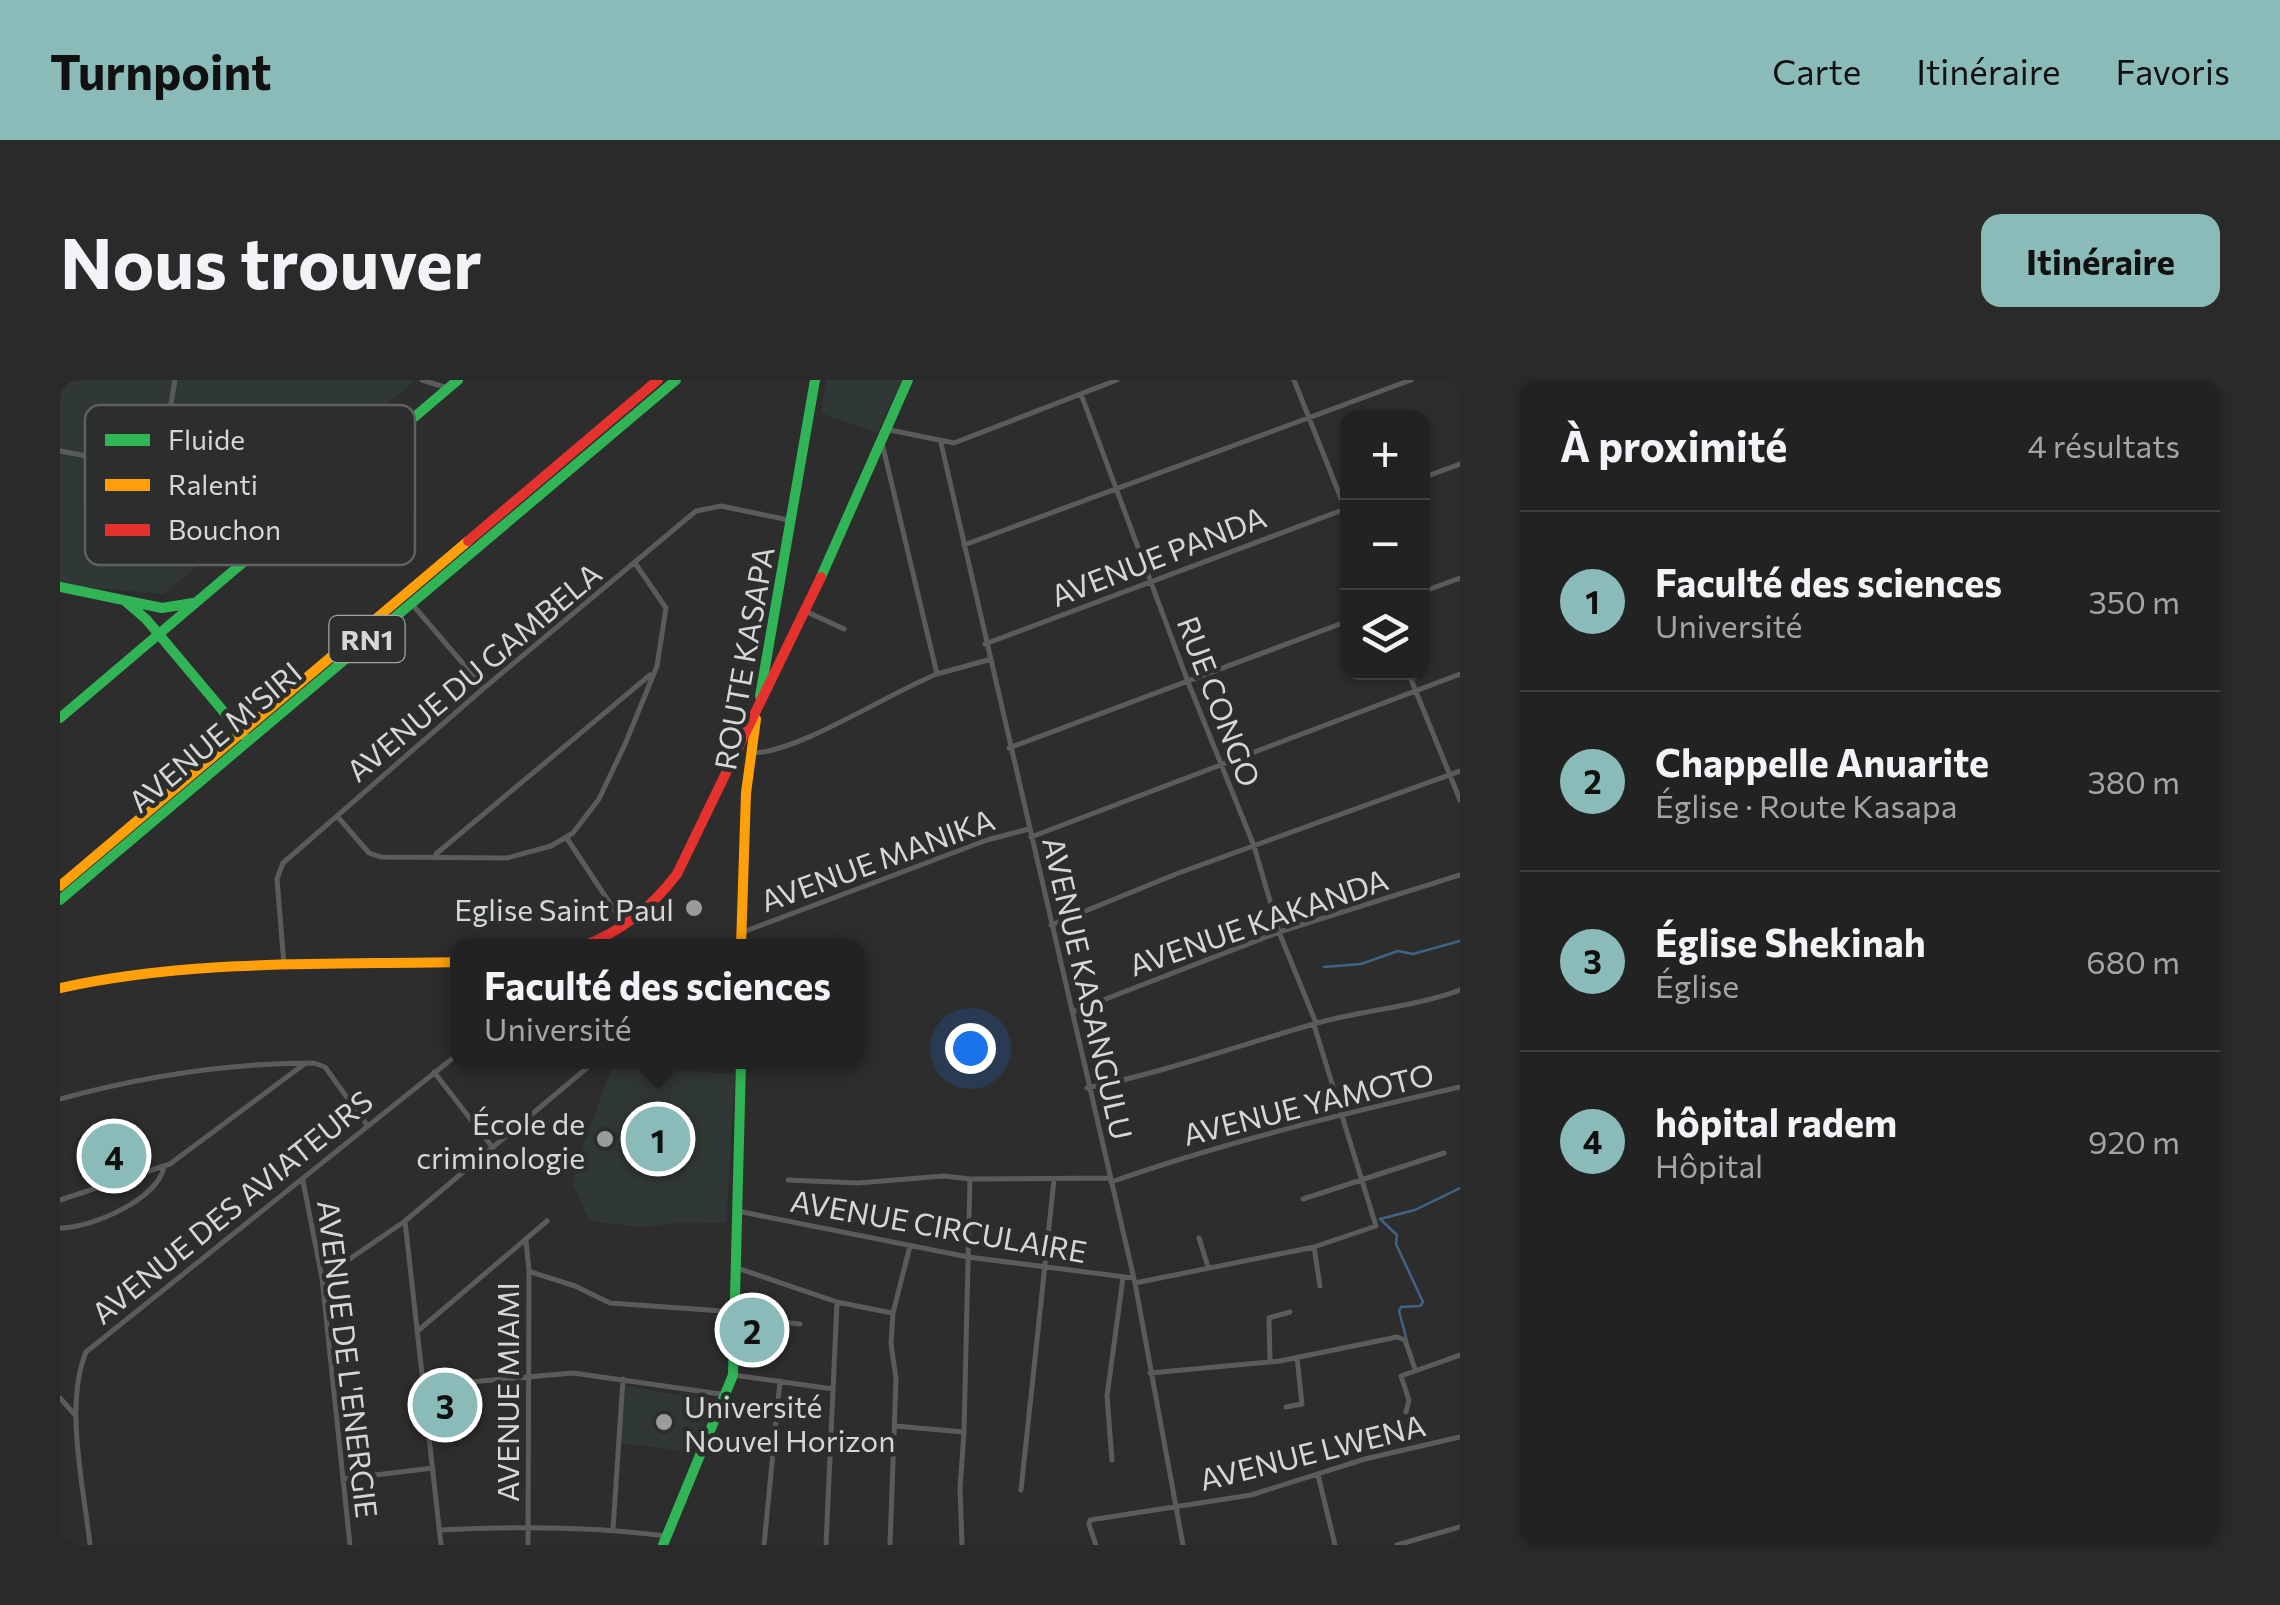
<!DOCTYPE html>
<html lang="fr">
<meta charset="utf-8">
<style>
body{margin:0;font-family:Commissioner,sans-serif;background:#2a2a2a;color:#f1f3f6}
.controls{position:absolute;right:30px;top:30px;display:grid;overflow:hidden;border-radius:20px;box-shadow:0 2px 8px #0004}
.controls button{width:90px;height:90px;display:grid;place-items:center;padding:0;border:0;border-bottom:2px solid #3f3f40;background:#222;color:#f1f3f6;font:50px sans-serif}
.you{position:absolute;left:910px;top:668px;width:35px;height:35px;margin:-25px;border:8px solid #fff;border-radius:50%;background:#1a73e8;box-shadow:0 0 0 15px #1a73e833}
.badge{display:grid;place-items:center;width:65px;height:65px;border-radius:50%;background:#8bbbb9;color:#111;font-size:32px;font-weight:700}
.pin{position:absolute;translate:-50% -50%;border:5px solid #fff;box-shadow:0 2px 10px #0006}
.popup{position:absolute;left:390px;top:559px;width:415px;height:130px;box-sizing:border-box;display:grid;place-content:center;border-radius:20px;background:#222;filter:drop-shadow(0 2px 8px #0005);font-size:32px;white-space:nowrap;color:#a2a4a5}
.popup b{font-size:38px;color:#f1f3f6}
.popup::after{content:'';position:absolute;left:50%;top:100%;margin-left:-20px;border:20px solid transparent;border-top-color:#222}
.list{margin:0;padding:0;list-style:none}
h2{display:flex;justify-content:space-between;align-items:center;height:130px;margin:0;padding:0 40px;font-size:42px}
h2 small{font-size:32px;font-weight:400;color:#a2a4a5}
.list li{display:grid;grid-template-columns:65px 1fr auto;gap:30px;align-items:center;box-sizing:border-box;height:180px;padding:0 40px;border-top:2px solid #3f3f40}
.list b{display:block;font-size:38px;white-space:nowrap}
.list p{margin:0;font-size:32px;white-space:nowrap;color:#a2a4a5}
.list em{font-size:32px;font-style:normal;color:#a2a4a5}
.icon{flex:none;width:55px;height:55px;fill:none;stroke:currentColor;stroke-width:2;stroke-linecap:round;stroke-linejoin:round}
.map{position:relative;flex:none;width:1400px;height:1165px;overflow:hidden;border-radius:20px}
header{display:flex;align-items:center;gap:60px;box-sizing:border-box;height:140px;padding:0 50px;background:#8bbbb9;color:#111}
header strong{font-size:48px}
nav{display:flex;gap:55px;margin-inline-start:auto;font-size:35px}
.intro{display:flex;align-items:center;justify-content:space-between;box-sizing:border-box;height:240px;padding:0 60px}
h1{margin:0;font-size:70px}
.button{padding:25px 45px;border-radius:20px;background:#8bbbb9;color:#111;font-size:35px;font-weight:700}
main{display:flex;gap:60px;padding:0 60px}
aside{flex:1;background:#222;border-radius:20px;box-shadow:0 2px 8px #0004}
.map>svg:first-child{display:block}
.built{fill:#303836}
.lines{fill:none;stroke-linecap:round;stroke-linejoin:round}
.stream{stroke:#406383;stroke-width:2.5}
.street{stroke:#5a5b5b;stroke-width:5}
.fast{stroke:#30b455;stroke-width:10}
.slow{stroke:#ff9f0a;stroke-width:10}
.jam{stroke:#e5322d;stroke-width:10}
.poi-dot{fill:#9a9c9c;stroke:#2c2e2e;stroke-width:4}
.labels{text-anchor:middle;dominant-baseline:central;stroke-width:9;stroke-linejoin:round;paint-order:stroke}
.shield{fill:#2c2e2e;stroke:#a2a4a4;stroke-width:2.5}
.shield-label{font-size:28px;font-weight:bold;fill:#d5d7d7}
.street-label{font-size:30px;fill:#d5d7d7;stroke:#2c2e2e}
.poi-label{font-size:30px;fill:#d5d7d7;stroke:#2c2e2e;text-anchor:end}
.key{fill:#2c2e2e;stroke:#5f6161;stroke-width:2.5}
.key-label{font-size:28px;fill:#d5d7d7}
</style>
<header>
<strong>Turnpoint</strong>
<nav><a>Carte</a><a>Itinéraire</a><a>Favoris</a></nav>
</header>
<div class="intro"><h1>Nous trouver</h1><a class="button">Itinéraire</a></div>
<main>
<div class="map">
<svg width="1400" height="1165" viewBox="0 0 1400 1165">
<rect width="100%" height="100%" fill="#2d2d2d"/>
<path class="built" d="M 0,0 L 355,0 L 104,214 L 0,205 Z
M 766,0 L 842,0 L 817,53 L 761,33 Z
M 552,687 L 675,694 L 666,843 L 627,842 L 583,847 L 530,841 L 513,805 L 518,780 Z
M 71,755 L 82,790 L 54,800 L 43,763 Z
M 565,1006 L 654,1021 L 632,1072 L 561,1063 Z"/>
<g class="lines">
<path class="stream" d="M 1264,587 L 1301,584 L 1338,571 L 1353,574 L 1400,561
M 1347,961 L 1339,931 L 1341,927 L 1360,926 L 1363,922 L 1336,864 L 1337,855 L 1320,839 L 1355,830 L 1400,808"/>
<path class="street" d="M 362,0 L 388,8
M 1234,0 L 1288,136
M 1021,14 L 1128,302 L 1194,466 L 1219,552 L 1256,643
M 825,49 L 894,63 L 1057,0
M 881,63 L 1075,903 L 1123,1165
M 0,71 L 255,119
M 100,89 L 115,0
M 1362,98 L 1400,84
M 904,165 L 1351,0
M 1362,212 L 1400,198
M 351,223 L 424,308
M 745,231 L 784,249
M 925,264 L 1288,128
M 1348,292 L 1400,420
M 877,294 L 928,280
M 949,368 L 1288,241
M 693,373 C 739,372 829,313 877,294 L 822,63
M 277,436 L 309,473 L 321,477 L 447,478 L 491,466 L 513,453 L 539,419 L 566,362 L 597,286 L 606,228 L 575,183
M 506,457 L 565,546
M 971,457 L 1400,294
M 376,474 L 590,295
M 991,545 L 1116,494 L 1400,391
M 683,552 L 927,460 L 969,449
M 224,585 L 217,499 L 223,483 L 424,308 L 636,131 L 661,126 L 729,140
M 1012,632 L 1219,552 L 1400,495
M 374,692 L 433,768
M 1027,708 C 1106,692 1180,665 1257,643 C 1305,630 1353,627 1400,610
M 0,719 C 84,696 167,683 254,683 L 265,687 L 307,745
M 728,800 L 798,803 L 884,796 L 910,799 L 1050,798
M 243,801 L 262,898 L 290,1165
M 1051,802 C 1165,762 1282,734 1400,707
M 1243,819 L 1384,773
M 0,820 L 110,784 L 243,685
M 677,831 L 908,877 L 1073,898
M 345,841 L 381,1165
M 0,848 C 31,848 97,820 104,787
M 1139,858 L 1148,887
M 466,860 L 469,891 L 468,1165
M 1254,867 L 1260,906
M 677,888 L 777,922 L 832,933
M 471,892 L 515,906 L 550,923 L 676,932
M 262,898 L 345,841 L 534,682
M 1075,903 L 1254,867 L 1316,846 L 1254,645
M 675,937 L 740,944
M 360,949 L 487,841
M 1210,982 L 1209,938 L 1230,932
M 1090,993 L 1220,981 L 1337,957 L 1345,960 L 1355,989
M 673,995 L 773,1009
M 363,1006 L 513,993 L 667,1015
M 0,1018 L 15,1035
M 1226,1027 L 1242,1024 L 1237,977
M 1346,1032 L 1349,1020 L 1341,996 L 1400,975
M 835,1046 L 904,1052
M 1052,1080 L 1047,1016 L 1063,898
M 1258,1095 L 1275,1165
M 283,1099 L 373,1088
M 961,1110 L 994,800
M 553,1149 L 563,999
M 380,1150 C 457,1146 530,1146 606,1156
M 30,1165 C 24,1109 4,1025 26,972 L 398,674
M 704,1165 L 720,1001
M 766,1165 L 777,922
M 830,1165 L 836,999 L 831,963 L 833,933 L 850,866
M 902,1165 L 900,1108 L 904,1052 L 910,799
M 1036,1165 L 1029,1145 L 1030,1140 L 1191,1115 L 1305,1079 L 1400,1057
M 1337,1165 L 1400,1147"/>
<path class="fast" d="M 761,197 L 848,0
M 0,207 L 102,228 L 133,223
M 65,221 L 86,239 L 184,356
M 700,316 L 755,0
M 0,338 L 398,0
M 0,520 L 616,0
M 603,1165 L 673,995 L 681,682"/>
<path class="slow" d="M 0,506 L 408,161
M 681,566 L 686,413 L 696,339
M 0,608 C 132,579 264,585 398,582"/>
<path class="jam" d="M 408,161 L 598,0
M 523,566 C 562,551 591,528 617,494 L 761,197"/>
</g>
<g class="poi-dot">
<circle cx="634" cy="528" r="10"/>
<circle cx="545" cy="759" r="10"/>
<circle cx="604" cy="1042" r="10"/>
</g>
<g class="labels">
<rect class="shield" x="269.5" y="236" width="75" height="46" rx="8"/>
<g class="shield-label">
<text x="307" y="259">RN1</text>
</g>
<g class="street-label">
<text transform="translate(1098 175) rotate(-21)">AVENUE PANDA</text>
<text transform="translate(683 278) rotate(-80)">ROUTE KASAPA</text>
<text transform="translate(413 291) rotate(-40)">AVENUE DU GAMBELA</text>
<text transform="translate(1160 321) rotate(69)">RUE CONGO</text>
<text transform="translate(154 356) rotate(-40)">AVENUE M'SIRI</text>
<text transform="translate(817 479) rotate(-20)">AVENUE MANIKA</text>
<text transform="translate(1198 541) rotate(-19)">AVENUE KAKANDA</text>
<text transform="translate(1029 608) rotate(77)">AVENUE KASANGULU</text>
<text transform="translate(1248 723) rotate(-14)">AVENUE YAMOTO</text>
<text transform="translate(171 826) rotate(-39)">AVENUE DES AVIATEURS</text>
<text transform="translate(879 845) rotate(10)">AVENUE CIRCULAIRE</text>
<text transform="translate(289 979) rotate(83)">AVENUE DE L'ENERGIE</text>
<text transform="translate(446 1012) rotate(-90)">AVENUE MIAMI</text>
<text transform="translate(1252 1071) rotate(-14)">AVENUE LWENA</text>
</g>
<g class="poi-label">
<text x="614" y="528">Eglise Saint Paul</text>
<text x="525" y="742">École de<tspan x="525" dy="34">criminologie</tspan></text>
<text x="624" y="1025" text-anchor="start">Université<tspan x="624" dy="34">Nouvel Horizon</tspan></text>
</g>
</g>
<rect x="25" y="25" width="330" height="160" rx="15" class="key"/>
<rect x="45" y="54" width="45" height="12" fill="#30b455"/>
<rect x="45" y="99" width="45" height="12" fill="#ff9f0a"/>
<rect x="45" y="144" width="45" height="12" fill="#e5322d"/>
<g class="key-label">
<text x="108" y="70">Fluide</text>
<text x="108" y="115">Ralenti</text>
<text x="108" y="160">Bouchon</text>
</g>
</svg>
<div class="controls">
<button>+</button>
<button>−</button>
<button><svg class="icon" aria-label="layers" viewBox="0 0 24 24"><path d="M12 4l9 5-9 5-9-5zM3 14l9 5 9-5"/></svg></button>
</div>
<div class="you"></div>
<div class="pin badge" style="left:598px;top:759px">1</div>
<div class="popup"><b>Faculté des sciences</b>Université</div>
<div class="pin badge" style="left:692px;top:950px">2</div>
<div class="pin badge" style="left:385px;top:1025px">3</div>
<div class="pin badge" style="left:54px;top:776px">4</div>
</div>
<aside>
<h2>À proximité<small>4 résultats</small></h2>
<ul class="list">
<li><span class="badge">1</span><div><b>Faculté des sciences</b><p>Université</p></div><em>350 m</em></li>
<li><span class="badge">2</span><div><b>Chappelle Anuarite</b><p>Église · Route Kasapa</p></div><em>380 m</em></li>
<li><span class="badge">3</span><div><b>Église Shekinah</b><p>Église</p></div><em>680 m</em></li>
<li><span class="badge">4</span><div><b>hôpital radem</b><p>Hôpital</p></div><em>920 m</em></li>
</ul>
</aside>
</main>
